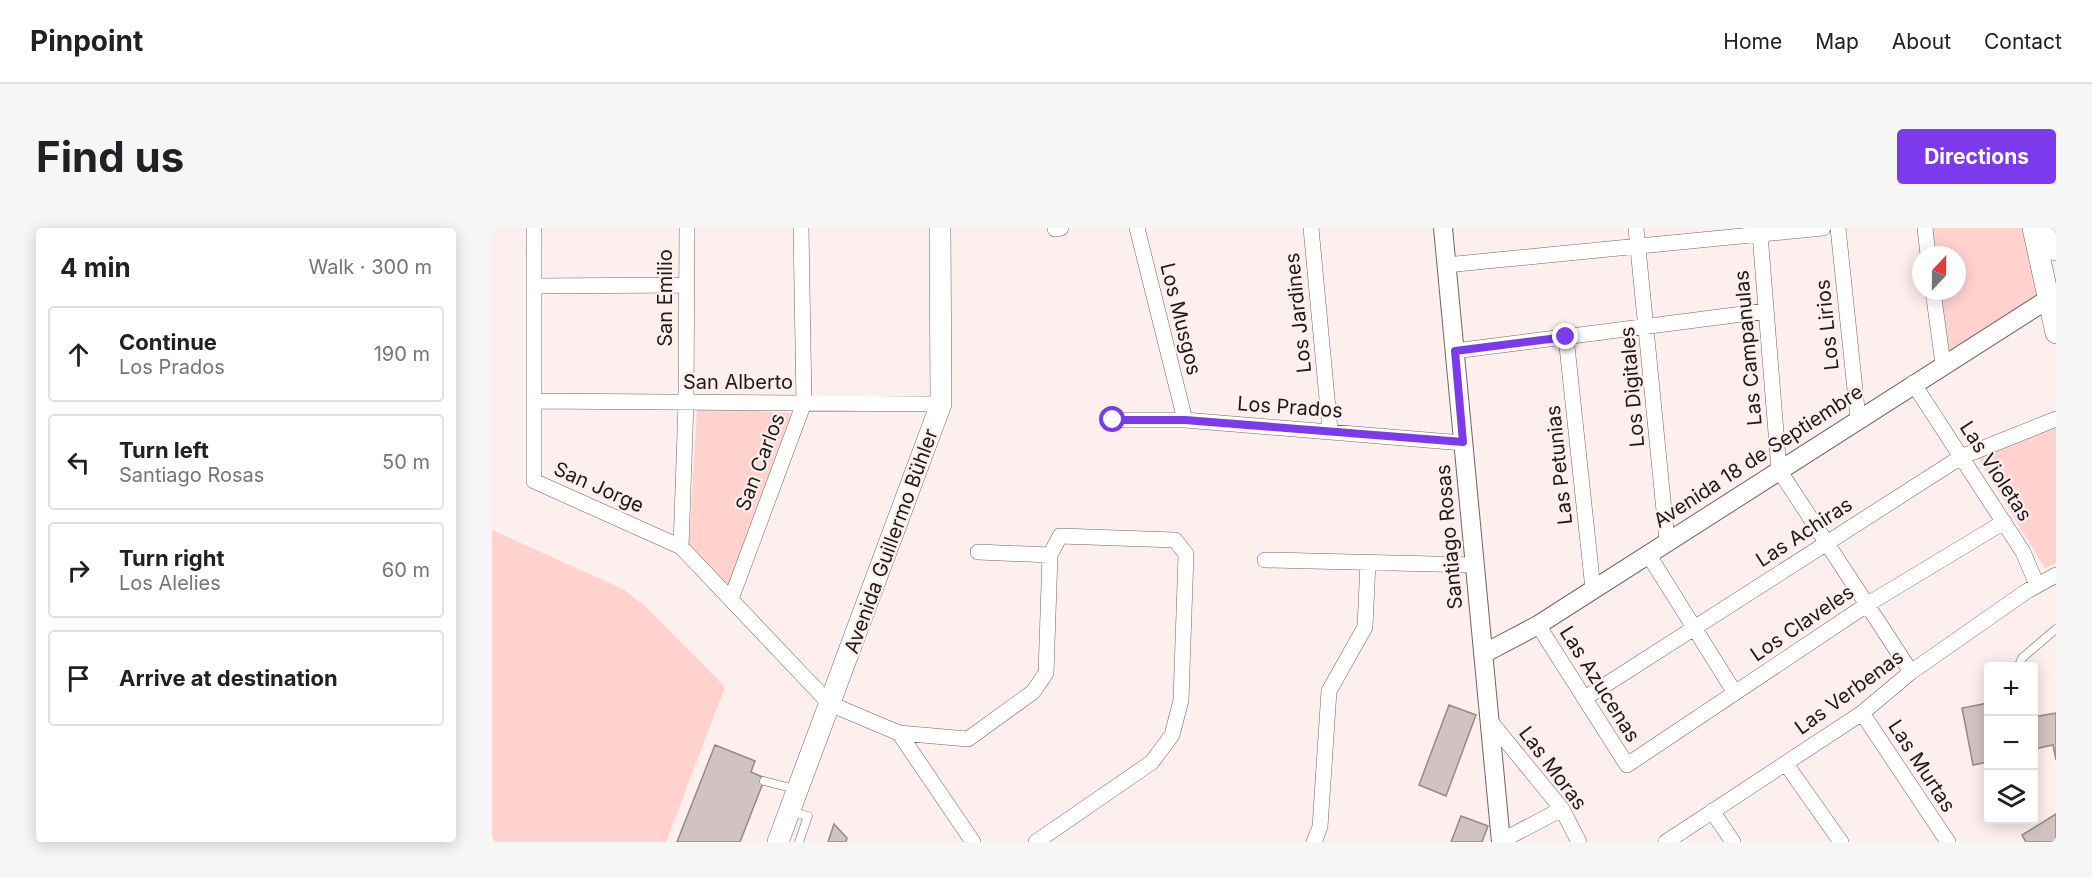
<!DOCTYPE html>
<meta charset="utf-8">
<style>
body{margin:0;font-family:Inter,sans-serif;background:#f6f6f6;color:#202124}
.controls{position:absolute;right:18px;bottom:18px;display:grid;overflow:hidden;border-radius:6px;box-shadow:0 3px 15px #0003}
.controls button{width:54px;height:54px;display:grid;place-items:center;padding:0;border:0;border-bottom:2px solid #e0e0e0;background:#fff;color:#202124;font:30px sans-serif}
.compass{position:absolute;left:1420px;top:18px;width:54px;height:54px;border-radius:50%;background:#fff;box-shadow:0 3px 15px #0003;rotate:22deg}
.stop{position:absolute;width:18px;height:18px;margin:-14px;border:4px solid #7c3aed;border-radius:50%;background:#fff}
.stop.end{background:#7c3aed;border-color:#fff;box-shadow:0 2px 6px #0008}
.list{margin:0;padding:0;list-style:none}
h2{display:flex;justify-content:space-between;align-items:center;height:78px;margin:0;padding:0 24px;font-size:26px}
h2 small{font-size:20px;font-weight:400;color:#757577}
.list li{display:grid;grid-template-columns:39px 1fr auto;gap:18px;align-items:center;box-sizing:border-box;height:96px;margin:0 12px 12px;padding:0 12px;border:2px solid #e0e0e0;border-radius:6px}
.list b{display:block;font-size:22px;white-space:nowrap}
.list p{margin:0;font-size:20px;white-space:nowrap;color:#757577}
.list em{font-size:20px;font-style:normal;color:#757577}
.icon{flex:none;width:33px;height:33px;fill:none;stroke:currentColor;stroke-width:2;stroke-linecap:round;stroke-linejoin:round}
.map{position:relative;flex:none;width:1564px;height:614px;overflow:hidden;border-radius:6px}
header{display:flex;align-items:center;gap:36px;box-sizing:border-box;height:84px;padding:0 30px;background:#fff;border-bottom:2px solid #e0e0e0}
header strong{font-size:28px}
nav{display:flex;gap:33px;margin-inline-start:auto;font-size:21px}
.intro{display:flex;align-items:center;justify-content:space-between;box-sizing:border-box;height:144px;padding:0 36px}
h1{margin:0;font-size:42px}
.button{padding:15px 27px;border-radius:6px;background:#7c3aed;color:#fff;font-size:21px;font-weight:700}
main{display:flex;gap:36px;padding:0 36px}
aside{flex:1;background:#fff;border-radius:6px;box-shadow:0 3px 15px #0003}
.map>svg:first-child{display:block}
.green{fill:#ffd2cd}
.building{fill:#d1c3c1;stroke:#968987;stroke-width:1.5}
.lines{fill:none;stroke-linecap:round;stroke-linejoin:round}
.service-casing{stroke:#726564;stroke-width:9}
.minor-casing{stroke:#726564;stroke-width:16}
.tertiary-casing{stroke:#726564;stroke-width:20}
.secondary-casing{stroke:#726564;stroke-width:22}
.service{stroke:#fff;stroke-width:8}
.minor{stroke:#fff;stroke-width:15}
.tertiary{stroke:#fff;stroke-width:18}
.secondary{stroke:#fff;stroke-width:21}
.route{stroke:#7c3aed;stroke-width:8}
.labels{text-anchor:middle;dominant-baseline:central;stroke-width:4.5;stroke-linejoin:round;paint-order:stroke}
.street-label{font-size:20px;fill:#1f1a19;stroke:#fdefed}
</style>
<header>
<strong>Pinpoint</strong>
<nav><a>Home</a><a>Map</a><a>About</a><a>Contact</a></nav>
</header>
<div class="intro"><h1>Find us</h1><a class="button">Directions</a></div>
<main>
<aside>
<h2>4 min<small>Walk · 300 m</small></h2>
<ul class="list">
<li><svg class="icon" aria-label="ahead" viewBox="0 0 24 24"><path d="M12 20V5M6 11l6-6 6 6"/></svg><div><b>Continue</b><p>Los Prados</p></div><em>190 m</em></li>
<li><svg class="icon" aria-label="left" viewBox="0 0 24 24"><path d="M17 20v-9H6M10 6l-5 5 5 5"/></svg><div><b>Turn left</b><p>Santiago Rosas</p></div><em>50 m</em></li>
<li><svg class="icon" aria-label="right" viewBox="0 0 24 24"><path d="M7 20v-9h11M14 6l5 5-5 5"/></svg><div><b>Turn right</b><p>Los Alelies</p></div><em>60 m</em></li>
<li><svg class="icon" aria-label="arrive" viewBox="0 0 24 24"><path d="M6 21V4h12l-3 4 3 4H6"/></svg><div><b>Arrive at destination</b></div></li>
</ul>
</aside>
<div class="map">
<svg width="1564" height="614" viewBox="0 0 1564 614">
<rect width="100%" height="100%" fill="#fdefed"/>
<path class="green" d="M 1437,0 L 1533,0 L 1547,67 L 1455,125 L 1446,63 L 1465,63 L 1465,27 L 1441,27 Z
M 205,180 L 299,185 L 236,357 L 197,318 Z
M 1564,197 L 1564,335 L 1553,340 L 1486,230 Z
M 0,302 L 131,361 L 152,377 L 233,459 L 174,614 L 0,614 Z"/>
<path class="building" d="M 1496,475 L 1496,534 L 1481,537 L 1470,480 Z
M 957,477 L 984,487 L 954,568 L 927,557 Z
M 1564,485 L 1564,532 L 1561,517 L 1542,521 L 1542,489 Z
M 223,517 L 263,533 L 259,544 L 273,550 L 248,614 L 185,614 Z
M 1564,586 L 1564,614 L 1534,614 L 1530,607 Z
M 969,588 L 996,598 L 990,614 L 959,614 Z
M 342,596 L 355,610 L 354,614 L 336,614 Z"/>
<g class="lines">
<defs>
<path id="service" d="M 1526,439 L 1530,430 L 1564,401
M 272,553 L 303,561
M 300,584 L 316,588 L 307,614"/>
<path id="minor" d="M 42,0 L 42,253 L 189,319 L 338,476 L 407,505 L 476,511 L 541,464 L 554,445 L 558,327 L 568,308 L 683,312 L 694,326 L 689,472 L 680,507 L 660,534 L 544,614
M 645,0 L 693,192
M 819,0 L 838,202
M 1144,0 L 1175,313
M 1346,0 L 1366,190
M 1433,0 L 1436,27
M 563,1 L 569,0
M 1268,6 L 1287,242 L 1419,444
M 954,37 L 1331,0
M 42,58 L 194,57
M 1441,63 L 1451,136
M 1074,109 L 1101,361
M 963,123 L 1274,83
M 1421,155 L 1531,324 L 1545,357
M 43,173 L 449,176
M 621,192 L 693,192 L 971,215
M 189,319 L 194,175 L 195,0
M 486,324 L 558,327
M 1156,326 L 1243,465
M 773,332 L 983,337
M 239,371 L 312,175 L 309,0
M 1046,397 L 1135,537 L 1376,376 L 1512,294
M 1093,470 L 1469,229 L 1564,191
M 1370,485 L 1456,614
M 998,493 L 1070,581 L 1087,614
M 407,505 L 481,614
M 1294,536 L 1349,614
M 1220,583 L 1241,614
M 1009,613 L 1070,581
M 822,614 L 828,599 L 837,463 L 873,399 L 876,334
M 1174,614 L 1370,485 L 1419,444 L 1535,363 L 1564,347"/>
<path id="tertiary" d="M 951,0 L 1009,614
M 991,426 L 1046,397 L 1564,66"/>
<path id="secondary" d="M 1541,0 L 1564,105
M 1560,0 L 1564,22
M 286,614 L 449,176 L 448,0"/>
</defs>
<use href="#service" class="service-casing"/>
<use href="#minor" class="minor-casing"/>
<use href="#tertiary" class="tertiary-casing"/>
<use href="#secondary" class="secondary-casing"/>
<use href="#service" class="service"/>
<use href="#minor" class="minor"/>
<use href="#tertiary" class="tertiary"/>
<use href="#secondary" class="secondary"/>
</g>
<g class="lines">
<path class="route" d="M 621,192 L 693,192 L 971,214 L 963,123 L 1074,109"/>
</g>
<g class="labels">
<g class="street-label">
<text transform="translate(173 70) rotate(-90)">San Emilio</text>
<text transform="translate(806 85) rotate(-96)">Los Jardines</text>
<text transform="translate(689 91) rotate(76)">Los Musgos</text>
<text transform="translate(1335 97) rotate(-96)">Los Lirios</text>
<text transform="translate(1256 120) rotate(-95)">Las Campanulas</text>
<text x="246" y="154">San Alberto</text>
<text transform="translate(1140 159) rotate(-95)">Los Digitales</text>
<text transform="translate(798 179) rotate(4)">Los Prados</text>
<text transform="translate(1266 228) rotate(-33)">Avenida 18 de Septiembre</text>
<text transform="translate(268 234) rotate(-69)">San Carlos</text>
<text transform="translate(1067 237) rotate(-96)">Las Petunias</text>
<text transform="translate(1504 243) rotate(57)">Las Violetas</text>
<text transform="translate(107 259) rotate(24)">San Jorge</text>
<text transform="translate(1312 304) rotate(-33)">Las Achiras</text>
<text transform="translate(957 309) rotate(-95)">Santiago Rosas</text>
<text transform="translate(399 313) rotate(-70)">Avenida Guillermo Bühler</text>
<text transform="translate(1310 395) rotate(-34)">Los Claveles</text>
<text transform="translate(1108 456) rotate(58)">Las Azucenas</text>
<text transform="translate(1357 464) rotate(-36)">Las Verbenas</text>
<text transform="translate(1430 538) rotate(57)">Las Murtas</text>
<text transform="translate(1061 540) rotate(53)">Las Moras</text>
</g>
</g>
</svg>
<div class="controls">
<button>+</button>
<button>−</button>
<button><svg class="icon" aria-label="layers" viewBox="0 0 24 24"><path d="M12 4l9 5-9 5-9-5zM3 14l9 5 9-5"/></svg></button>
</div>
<svg class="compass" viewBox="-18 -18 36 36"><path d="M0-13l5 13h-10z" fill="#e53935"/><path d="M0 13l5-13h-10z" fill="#757577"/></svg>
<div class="stop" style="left:621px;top:192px"></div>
<div class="stop end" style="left:1074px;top:109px"></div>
</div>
</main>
